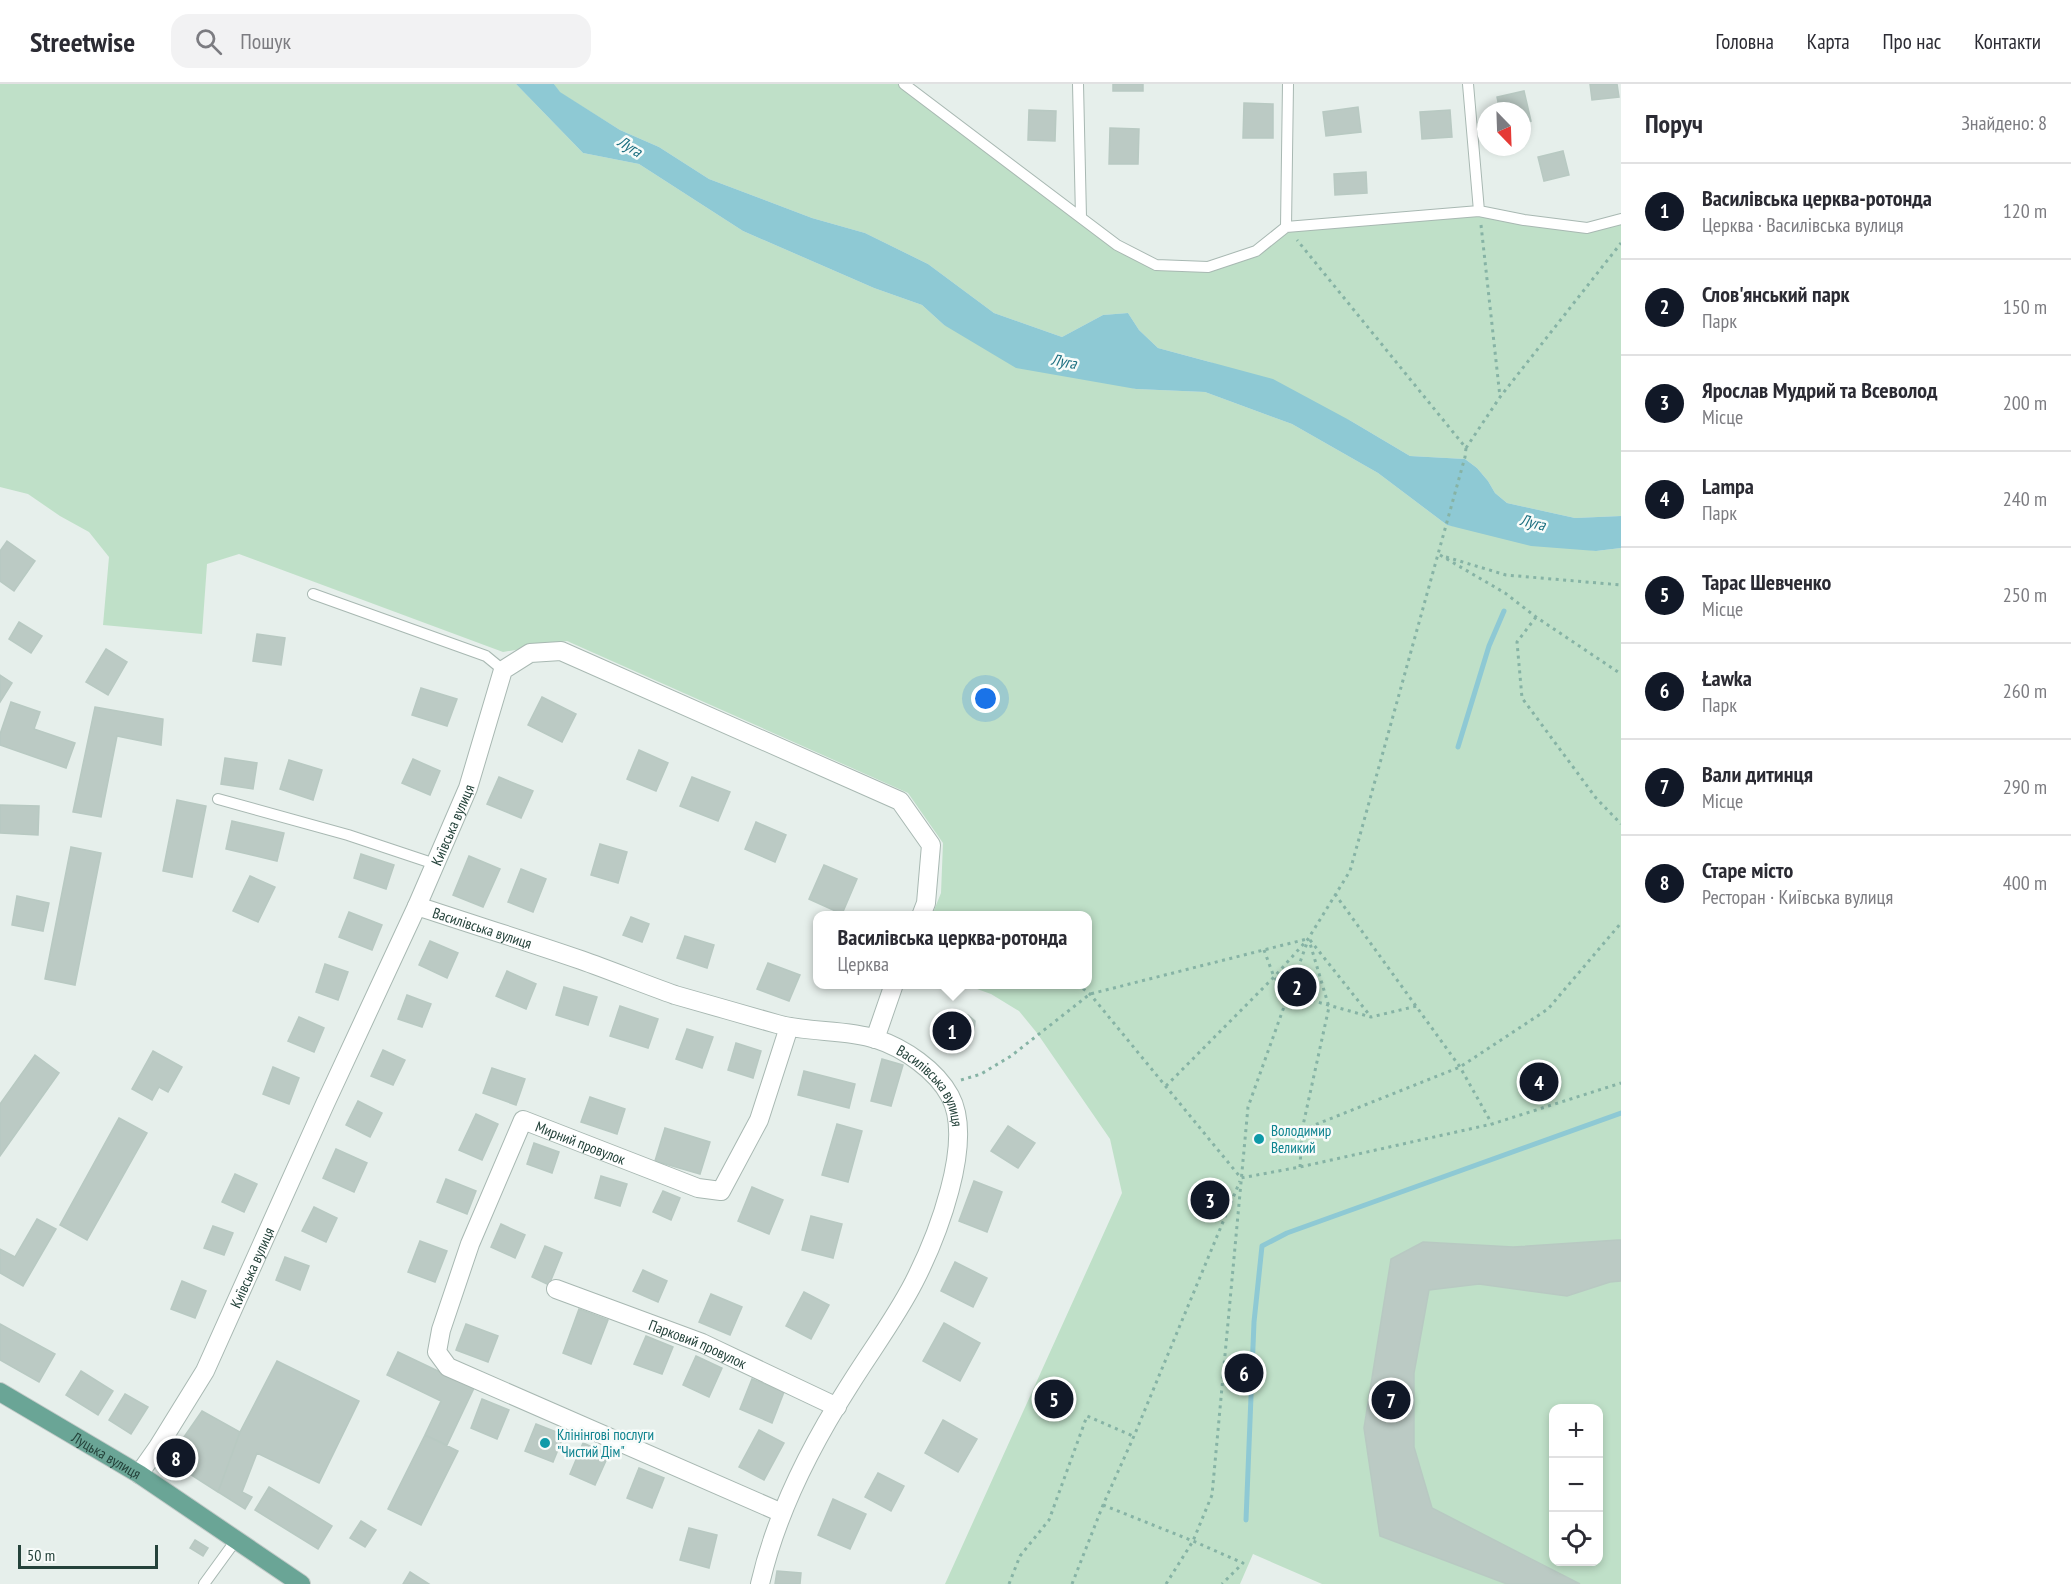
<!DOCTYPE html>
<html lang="uk">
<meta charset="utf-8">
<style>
body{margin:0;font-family:"PT Sans Narrow",sans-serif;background:#f2f2f3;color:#2b2b33}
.controls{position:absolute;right:18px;bottom:18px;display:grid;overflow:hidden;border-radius:12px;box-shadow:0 3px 9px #0003}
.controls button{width:54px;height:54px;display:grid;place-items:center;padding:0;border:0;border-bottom:2px solid #e1e1e2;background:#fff;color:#2b2b33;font:30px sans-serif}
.compass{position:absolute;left:1477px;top:18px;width:54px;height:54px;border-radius:50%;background:#fff;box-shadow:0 3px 9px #0003;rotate:157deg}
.scale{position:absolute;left:18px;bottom:15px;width:140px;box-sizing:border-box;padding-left:6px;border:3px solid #24423a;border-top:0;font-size:16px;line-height:21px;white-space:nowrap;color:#24423a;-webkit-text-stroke:4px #f7fbf9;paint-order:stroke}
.you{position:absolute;left:986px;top:615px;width:21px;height:21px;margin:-15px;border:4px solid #fff;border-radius:50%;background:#1a73e8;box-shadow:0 0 0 9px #1a73e833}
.badge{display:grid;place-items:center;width:39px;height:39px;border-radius:50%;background:#111827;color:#fff;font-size:20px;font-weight:700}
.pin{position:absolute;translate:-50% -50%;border:3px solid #fff;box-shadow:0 2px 6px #0006}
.popup{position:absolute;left:813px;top:827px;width:279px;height:78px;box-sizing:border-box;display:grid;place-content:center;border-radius:12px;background:#fff;filter:drop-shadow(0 2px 4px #0005);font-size:20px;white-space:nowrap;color:#7c7c81}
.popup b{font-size:22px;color:#2b2b33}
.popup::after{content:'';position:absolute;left:50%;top:100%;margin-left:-12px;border:12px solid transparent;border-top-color:#fff}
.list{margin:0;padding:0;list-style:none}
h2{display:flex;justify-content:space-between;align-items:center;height:78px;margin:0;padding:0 24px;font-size:26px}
h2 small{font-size:20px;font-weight:400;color:#7c7c81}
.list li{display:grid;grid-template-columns:39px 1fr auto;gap:18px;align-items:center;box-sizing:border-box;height:96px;padding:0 24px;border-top:2px solid #e1e1e2}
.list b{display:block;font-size:22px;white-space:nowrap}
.list p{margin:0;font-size:20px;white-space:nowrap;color:#7c7c81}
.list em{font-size:20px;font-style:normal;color:#7c7c81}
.icon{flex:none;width:33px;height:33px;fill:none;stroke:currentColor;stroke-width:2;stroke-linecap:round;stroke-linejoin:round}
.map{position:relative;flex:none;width:1621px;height:1500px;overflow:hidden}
header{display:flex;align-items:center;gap:36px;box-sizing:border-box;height:84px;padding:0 30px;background:#fff;border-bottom:2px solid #e1e1e2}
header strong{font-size:28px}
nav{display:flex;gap:33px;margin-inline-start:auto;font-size:21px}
.search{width:420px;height:54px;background:#f2f2f3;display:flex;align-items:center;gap:15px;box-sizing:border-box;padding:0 21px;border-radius:18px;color:#7c7c81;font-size:22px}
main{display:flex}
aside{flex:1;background:#fff}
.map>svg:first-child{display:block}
.green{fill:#bfe0c8;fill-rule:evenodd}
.water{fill:#8ec9d4}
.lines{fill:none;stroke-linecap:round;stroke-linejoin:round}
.stream{stroke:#8ec9d4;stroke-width:5}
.building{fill:#bbcac4;stroke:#b8c9c2;stroke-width:1.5}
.service-casing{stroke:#a8b8b2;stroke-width:12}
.minor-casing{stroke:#a8b8b2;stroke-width:20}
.primary-casing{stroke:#c2cac8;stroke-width:20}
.path{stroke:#86b3a5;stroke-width:3;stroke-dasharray:3 4.5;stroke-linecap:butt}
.service{stroke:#fff;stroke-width:10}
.minor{stroke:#fff;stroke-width:18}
.primary{stroke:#6aa596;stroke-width:18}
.culture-dot{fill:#0f9aa8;stroke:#f7fbf9;stroke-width:2}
.labels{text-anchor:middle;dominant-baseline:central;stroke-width:5;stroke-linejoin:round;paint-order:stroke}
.street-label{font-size:15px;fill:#24423a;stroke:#f7fbf9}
.culture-label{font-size:15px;fill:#0d838f;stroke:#f7fbf9;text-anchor:start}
.water-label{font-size:16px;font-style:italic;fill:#1c6f80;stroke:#f7fbf9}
</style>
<header>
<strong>Streetwise</strong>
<div class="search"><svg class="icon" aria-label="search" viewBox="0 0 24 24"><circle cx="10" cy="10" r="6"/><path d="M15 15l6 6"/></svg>Пошук</div>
<nav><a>Головна</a><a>Карта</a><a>Про нас</a><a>Контакти</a></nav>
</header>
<main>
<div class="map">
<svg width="1621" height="1500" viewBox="0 0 1621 1500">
<rect width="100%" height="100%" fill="#e6efeb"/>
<path class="green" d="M 0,0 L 516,0 L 583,69 L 639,80 L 743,147 L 874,204 L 922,221 L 944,241 L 1136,305 L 1205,308 L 1292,340 L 1378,389 L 1447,441 L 1596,467 L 1621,464 L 1621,1156 L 1513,1163 L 1423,1158 L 1391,1175 L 1364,1343 L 1380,1452 L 1507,1500 L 1322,1500 L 1253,1470 L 1240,1500 L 945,1500 L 1122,1109 L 1110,1055 L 1037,949 L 1019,927 L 991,910 L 966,901 L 1087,900 L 1087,832 L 932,831 L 941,809 L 943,759 L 908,709 L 567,557 L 503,568 L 239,470 L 207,480 L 202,550 L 103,541 L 109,473 L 89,448 L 60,432 L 28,410 L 0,403 Z
M 554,0 L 904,0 L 1081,133 L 1156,181 L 1208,183 L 1256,167 L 1286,143 L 1479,127 L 1587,144 L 1621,135 L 1621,432 L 1575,434 L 1507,419 L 1495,409 L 1488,397 L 1477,384 L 1465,375 L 1410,372 L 1351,337 L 1210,278 L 1158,264 L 1139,246 L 1128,229 L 1103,231 L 1062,253 L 994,229 L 928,180 L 865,149 L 812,134 L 709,95 L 659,63 L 620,46 L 559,8 Z
M 1621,1197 L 1621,1500 L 1580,1500 L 1432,1424 L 1414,1363 L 1414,1289 L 1429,1206 L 1479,1200 L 1567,1212 L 1610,1198 ZM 1554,1324 L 1598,1324 L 1598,1478 L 1554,1478 Z"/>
<path class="water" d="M 516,0 L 554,0 L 560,8 L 620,46 L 659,63 L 709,95 L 812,134 L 865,149 L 928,180 L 994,229 L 1062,253 L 1103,231 L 1128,229 L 1139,246 L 1158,264 L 1273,295 L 1351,337 L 1410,372 L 1465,375 L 1477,384 L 1488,397 L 1495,409 L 1507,419 L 1575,434 L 1621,432 L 1621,464 L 1596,467 L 1531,462 L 1447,441 L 1378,389 L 1292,340 L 1205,308 L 1136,305 L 1016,284 L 944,241 L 922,221 L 874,204 L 743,147 L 639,80 L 583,69 Z"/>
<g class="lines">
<path class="stream" d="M 1458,663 L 1489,562 L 1504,527
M 1246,1436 L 1254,1238 L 1262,1162 L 1287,1149 L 1621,1029"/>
</g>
<path class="building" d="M 1113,0 L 1143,0 L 1143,7 L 1113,7 Z
M 1590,0 L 1617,0 L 1619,13 L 1592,16 Z
M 1524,7 L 1531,37 L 1522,38 L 1522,27 L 1500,27 L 1497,13 Z
M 1244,19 L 1273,20 L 1273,54 L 1243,54 Z
M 1358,23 L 1361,48 L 1326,52 L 1323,28 Z
M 1029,26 L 1056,27 L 1055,57 L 1028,56 Z
M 1450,26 L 1452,53 L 1422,55 L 1420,28 Z
M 1110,44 L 1139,45 L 1138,80 L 1109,80 Z
M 1563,67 L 1569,91 L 1544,97 L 1538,73 Z
M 1366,88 L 1367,109 L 1335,111 L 1334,90 Z
M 7,457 L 35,477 L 14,507 L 0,497 L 0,467 Z
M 19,538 L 42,552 L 31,569 L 9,555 Z
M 257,550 L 285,554 L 281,581 L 253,577 Z
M 106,565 L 127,578 L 108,611 L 86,598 Z
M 0,591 L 12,599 L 0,618 Z
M 421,604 L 457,615 L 447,642 L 412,631 Z
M 542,613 L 576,630 L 562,658 L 528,641 Z
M 11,618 L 40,628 L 34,645 L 75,659 L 66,684 L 0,661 L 0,650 Z
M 95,623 L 163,635 L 161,661 L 117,652 L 101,733 L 73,728 Z
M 639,666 L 668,679 L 656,707 L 627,695 Z
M 225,674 L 257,679 L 253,705 L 221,700 Z
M 413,675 L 440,687 L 430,711 L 402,699 Z
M 289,676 L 322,686 L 313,716 L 280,705 Z
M 499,693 L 533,707 L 521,734 L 487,720 Z
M 692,693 L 730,708 L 718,737 L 680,722 Z
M 177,716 L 206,722 L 192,793 L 163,787 Z
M 0,721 L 39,722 L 38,751 L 0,749 Z
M 232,737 L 284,749 L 277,777 L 226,765 Z
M 756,738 L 786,751 L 775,778 L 745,765 Z
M 600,760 L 627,768 L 618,799 L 591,791 Z
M 71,763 L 101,769 L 75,901 L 45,895 Z
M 361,770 L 394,781 L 386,805 L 354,794 Z
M 469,772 L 500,785 L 483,823 L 453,811 Z
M 824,781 L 857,795 L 842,830 L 809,815 Z
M 521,785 L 546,795 L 533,828 L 508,818 Z
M 250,792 L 275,803 L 258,838 L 233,827 Z
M 17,812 L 49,819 L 43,847 L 12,841 Z
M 349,828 L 382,841 L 372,866 L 339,853 Z
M 631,833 L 649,840 L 642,858 L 623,851 Z
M 685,852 L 714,861 L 707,884 L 677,874 Z
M 430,857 L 458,869 L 447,894 L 419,881 Z
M 768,879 L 800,891 L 789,917 L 757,905 Z
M 325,880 L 348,888 L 338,916 L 316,908 Z
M 507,887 L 536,900 L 526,925 L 496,912 Z
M 564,903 L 597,913 L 588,941 L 556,931 Z
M 407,911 L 431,920 L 422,943 L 398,935 Z
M 620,922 L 658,935 L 648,964 L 610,952 Z
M 946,930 L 968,931 L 975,937 L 974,947 L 959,963 L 948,965 L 938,961 L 933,955 L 930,947 L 935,936 Z
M 299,933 L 324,944 L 314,968 L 288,957 Z
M 687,945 L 713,953 L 702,984 L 676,975 Z
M 736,959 L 761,967 L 753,994 L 728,986 Z
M 383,966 L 405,976 L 393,1001 L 371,992 Z
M 153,967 L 182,983 L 168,1008 L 159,1003 L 152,1016 L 132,1005 Z
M 35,971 L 59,989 L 0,1072 L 0,1020 Z
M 882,975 L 903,981 L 891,1022 L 871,1017 Z
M 273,983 L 299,994 L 289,1020 L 263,1010 Z
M 492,984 L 525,995 L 516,1021 L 483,1009 Z
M 804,987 L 855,1000 L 849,1024 L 798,1011 Z
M 590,1013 L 625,1025 L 617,1050 L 581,1038 Z
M 358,1017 L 382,1029 L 370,1053 L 346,1041 Z
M 476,1030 L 498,1040 L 482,1076 L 459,1066 Z
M 119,1034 L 147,1049 L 87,1156 L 60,1141 Z
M 837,1040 L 862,1047 L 848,1098 L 822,1091 Z
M 1008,1042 L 1035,1059 L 1018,1084 L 991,1067 Z
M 665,1044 L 710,1058 L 700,1090 L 655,1077 Z
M 534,1059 L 559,1068 L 552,1089 L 527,1080 Z
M 336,1065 L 367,1079 L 354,1108 L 323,1094 Z
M 235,1090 L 257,1100 L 244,1128 L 222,1118 Z
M 601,1092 L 627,1100 L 620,1122 L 595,1114 Z
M 446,1095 L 476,1107 L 467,1130 L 437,1118 Z
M 974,1097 L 1002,1108 L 987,1148 L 959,1137 Z
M 752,1103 L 783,1116 L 769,1150 L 738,1137 Z
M 663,1107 L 680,1114 L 671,1136 L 653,1128 Z
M 314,1123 L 337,1134 L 326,1158 L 302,1147 Z
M 811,1132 L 842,1140 L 833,1174 L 802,1166 Z
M 37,1135 L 56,1145 L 23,1202 L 0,1189 L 0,1165 L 15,1173 Z
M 501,1140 L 525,1151 L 515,1174 L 491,1163 Z
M 213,1142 L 233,1149 L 224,1171 L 204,1164 Z
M 1618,1156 L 1621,1156 L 1621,1197 L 1610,1198 L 1567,1212 L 1479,1200 L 1429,1206 L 1414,1289 L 1414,1363 L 1432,1424 L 1580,1500 L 1507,1500 L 1380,1452 L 1364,1344 L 1391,1175 L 1423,1158 L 1513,1163 Z
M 420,1157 L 447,1167 L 435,1198 L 408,1188 Z
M 545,1162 L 562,1169 L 549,1201 L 532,1193 Z
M 285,1173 L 309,1182 L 300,1206 L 276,1196 Z
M 955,1178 L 987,1194 L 973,1223 L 941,1207 Z
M 643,1186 L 667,1197 L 658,1218 L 633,1207 Z
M 182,1197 L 206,1207 L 195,1234 L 171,1225 Z
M 804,1208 L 829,1221 L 811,1255 L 786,1242 Z
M 711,1210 L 742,1223 L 730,1251 L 699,1238 Z
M 579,1225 L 608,1236 L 591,1280 L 563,1269 Z
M 944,1239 L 980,1259 L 960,1297 L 923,1277 Z
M 0,1240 L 55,1270 L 39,1298 L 0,1276 Z
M 466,1240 L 498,1252 L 488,1278 L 456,1266 Z
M 646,1252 L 673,1263 L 662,1290 L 634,1280 Z
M 398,1268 L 474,1304 L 447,1361 L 425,1351 L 441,1317 L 387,1291 Z
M 696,1272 L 722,1284 L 709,1313 L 683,1301 Z
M 277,1277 L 359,1317 L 319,1399 L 257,1369 L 242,1408 L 252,1413 L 245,1425 L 218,1408 L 240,1348 Z
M 81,1287 L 113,1307 L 98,1331 L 66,1311 Z
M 752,1295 L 784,1308 L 772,1339 L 740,1325 Z
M 125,1310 L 148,1323 L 131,1350 L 109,1336 Z
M 482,1315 L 509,1326 L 497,1355 L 471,1344 Z
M 202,1327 L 240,1348 L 218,1408 L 168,1376 Z
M 943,1336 L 977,1355 L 958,1388 L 925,1369 Z
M 536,1340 L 564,1351 L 553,1378 L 525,1367 Z
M 759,1346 L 784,1359 L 764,1396 L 739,1383 Z
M 425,1351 L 458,1367 L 421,1441 L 388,1425 Z
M 583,1359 L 609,1370 L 595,1401 L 570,1390 Z
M 639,1384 L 664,1394 L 652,1424 L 627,1414 Z
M 878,1389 L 904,1402 L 891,1427 L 865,1413 Z
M 269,1403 L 332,1442 L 318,1465 L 255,1426 Z
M 833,1415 L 866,1430 L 850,1465 L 818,1451 Z
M 361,1437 L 376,1446 L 365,1463 L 350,1454 Z
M 689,1444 L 717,1451 L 709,1484 L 680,1476 Z
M 195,1456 L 208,1464 L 203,1472 L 190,1464 Z
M 777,1487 L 801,1489 L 800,1500 L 775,1500 Z
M 410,1488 L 429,1500 L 403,1500 Z"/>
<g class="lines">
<defs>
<path id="service" d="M 904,0 L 1117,161 L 1156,181 L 1208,183 L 1256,167 L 1286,143 L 1479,127 L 1524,136 L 1587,144 L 1621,135
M 1078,0 L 1081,133
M 1468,0 L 1479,127
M 1286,143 L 1288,0
M 313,510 L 486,572 L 503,586
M 218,715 L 348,751 L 435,780
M 204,1500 L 236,1456"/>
<g id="minor">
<path id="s1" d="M 417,822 C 471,840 526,857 581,876 C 612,887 644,900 675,911 C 709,921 743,930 777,940 C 809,949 845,945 876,955 C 904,964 936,986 950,1012 C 975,1058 936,1155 914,1198 C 895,1235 870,1268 849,1302 C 810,1363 776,1430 760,1500"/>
<path d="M 875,955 L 894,900"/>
<path id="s2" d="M 556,1205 L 702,1259 L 837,1323"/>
<path id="s3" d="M 139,1390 L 158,1363 L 205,1287 L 325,1020 L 417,822 L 468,704 L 503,586 L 530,569 L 561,567 L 900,717 L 931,761 L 926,819 L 921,832"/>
<path id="s4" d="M 782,1429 L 448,1283 L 437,1268 L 441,1246 L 470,1160 L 523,1036 L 698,1104 L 721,1107 L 759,1036 L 789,943"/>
</g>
<g id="primary">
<path id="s5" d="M 0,1308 L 139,1390 L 301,1500"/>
</g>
</defs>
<use href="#service" class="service-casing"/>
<use href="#minor" class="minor-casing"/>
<use href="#primary" class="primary-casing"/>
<path class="path" d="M 1481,141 L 1500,313
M 1466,364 L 1500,313 L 1621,159
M 1440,471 L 1505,509 L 1536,533 L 1621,590
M 1446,473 L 1506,491 L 1621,501
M 1536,533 L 1517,558 L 1522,614 L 1596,714 L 1621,740
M 1335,810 L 1460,983 L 1492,1040
M 1310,856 L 1371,933
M 1264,866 L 1274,893 L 1289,910 L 1371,933 L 1417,922
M 1077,900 L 1090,910 L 1241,1094 L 1300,1083 L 1492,1040 L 1621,999
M 961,996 L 981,990 L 1011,972 L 1090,910 L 1307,855
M 1166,1002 L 1274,893 L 1308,855 L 1350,787 L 1465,373 L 1466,364 L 1297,156
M 1302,1046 L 1460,983 L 1548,925 L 1621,839
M 1300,1083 L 1302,1046 L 1329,923 L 1309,856
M 1103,1421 L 1193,1457 L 1243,1479 L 1222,1500
M 1009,1500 L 1020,1472 L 1049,1436 L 1087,1332 L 1133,1352
M 1072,1500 L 1103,1421 L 1134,1352 L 1240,1097
M 1166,1500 L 1193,1457 L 1212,1411 L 1248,1023 L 1308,856"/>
<use href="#service" class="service"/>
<use href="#minor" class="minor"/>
<use href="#primary" class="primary"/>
</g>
<g class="culture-dot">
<circle cx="1259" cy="1055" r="6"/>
<circle cx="545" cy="1359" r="6"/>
</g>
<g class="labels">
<g class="street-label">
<text stroke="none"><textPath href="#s3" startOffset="722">Київська вулиця</textPath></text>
<text stroke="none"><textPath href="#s1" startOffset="69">Василівська вулиця</textPath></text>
<text stroke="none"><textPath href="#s1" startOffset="555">Василівська вулиця</textPath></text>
<text stroke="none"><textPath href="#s4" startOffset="693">Мирний провулок</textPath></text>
<text stroke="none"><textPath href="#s3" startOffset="236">Київська вулиця</textPath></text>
<text stroke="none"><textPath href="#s2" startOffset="152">Парковий провулок</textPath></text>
<text stroke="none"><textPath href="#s5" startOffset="124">Луцька вулиця</textPath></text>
</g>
<g class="culture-label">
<text x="1271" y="1046">Володимир<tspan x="1271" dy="17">Великий</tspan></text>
<text x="557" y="1350">Клінінгові послуги<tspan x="557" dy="17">"Чистий Дім"</tspan></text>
</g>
<g class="water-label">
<text transform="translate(630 62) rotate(32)">Луга</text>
<text transform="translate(1064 277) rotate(11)">Луга</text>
<text transform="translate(1533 438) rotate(14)">Луга</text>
</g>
</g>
</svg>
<div class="controls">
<button>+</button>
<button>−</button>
<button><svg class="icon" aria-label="locate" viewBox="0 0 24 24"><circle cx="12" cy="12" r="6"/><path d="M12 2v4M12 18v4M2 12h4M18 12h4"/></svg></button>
</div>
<svg class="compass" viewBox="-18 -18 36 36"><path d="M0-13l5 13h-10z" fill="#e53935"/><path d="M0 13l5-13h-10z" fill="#7c7c81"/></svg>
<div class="scale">50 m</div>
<div class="you"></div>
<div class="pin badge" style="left:952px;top:947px">1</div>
<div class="popup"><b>Василівська церква-ротонда</b>Церква</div>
<div class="pin badge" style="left:1297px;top:903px">2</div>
<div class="pin badge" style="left:1210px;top:1116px">3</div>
<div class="pin badge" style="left:1539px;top:998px">4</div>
<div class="pin badge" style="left:1054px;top:1315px">5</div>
<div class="pin badge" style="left:1244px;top:1289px">6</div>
<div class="pin badge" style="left:1391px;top:1316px">7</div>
<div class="pin badge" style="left:176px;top:1374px">8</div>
</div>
<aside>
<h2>Поруч<small>Знайдено: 8</small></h2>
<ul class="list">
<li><span class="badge">1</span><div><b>Василівська церква-ротонда</b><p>Церква · Василівська вулиця</p></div><em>120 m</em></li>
<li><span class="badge">2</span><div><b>Слов'янський парк</b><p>Парк</p></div><em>150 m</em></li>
<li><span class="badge">3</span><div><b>Ярослав Мудрий та Всеволод</b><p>Місце</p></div><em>200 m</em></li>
<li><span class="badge">4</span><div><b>Lampa</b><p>Парк</p></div><em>240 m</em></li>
<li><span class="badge">5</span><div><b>Тарас Шевченко</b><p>Місце</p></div><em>250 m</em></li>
<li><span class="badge">6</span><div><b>Ławka</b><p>Парк</p></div><em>260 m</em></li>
<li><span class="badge">7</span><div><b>Вали дитинця</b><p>Місце</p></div><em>290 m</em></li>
<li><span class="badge">8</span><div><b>Старе місто</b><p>Ресторан · Київська вулиця</p></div><em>400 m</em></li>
</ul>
</aside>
</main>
